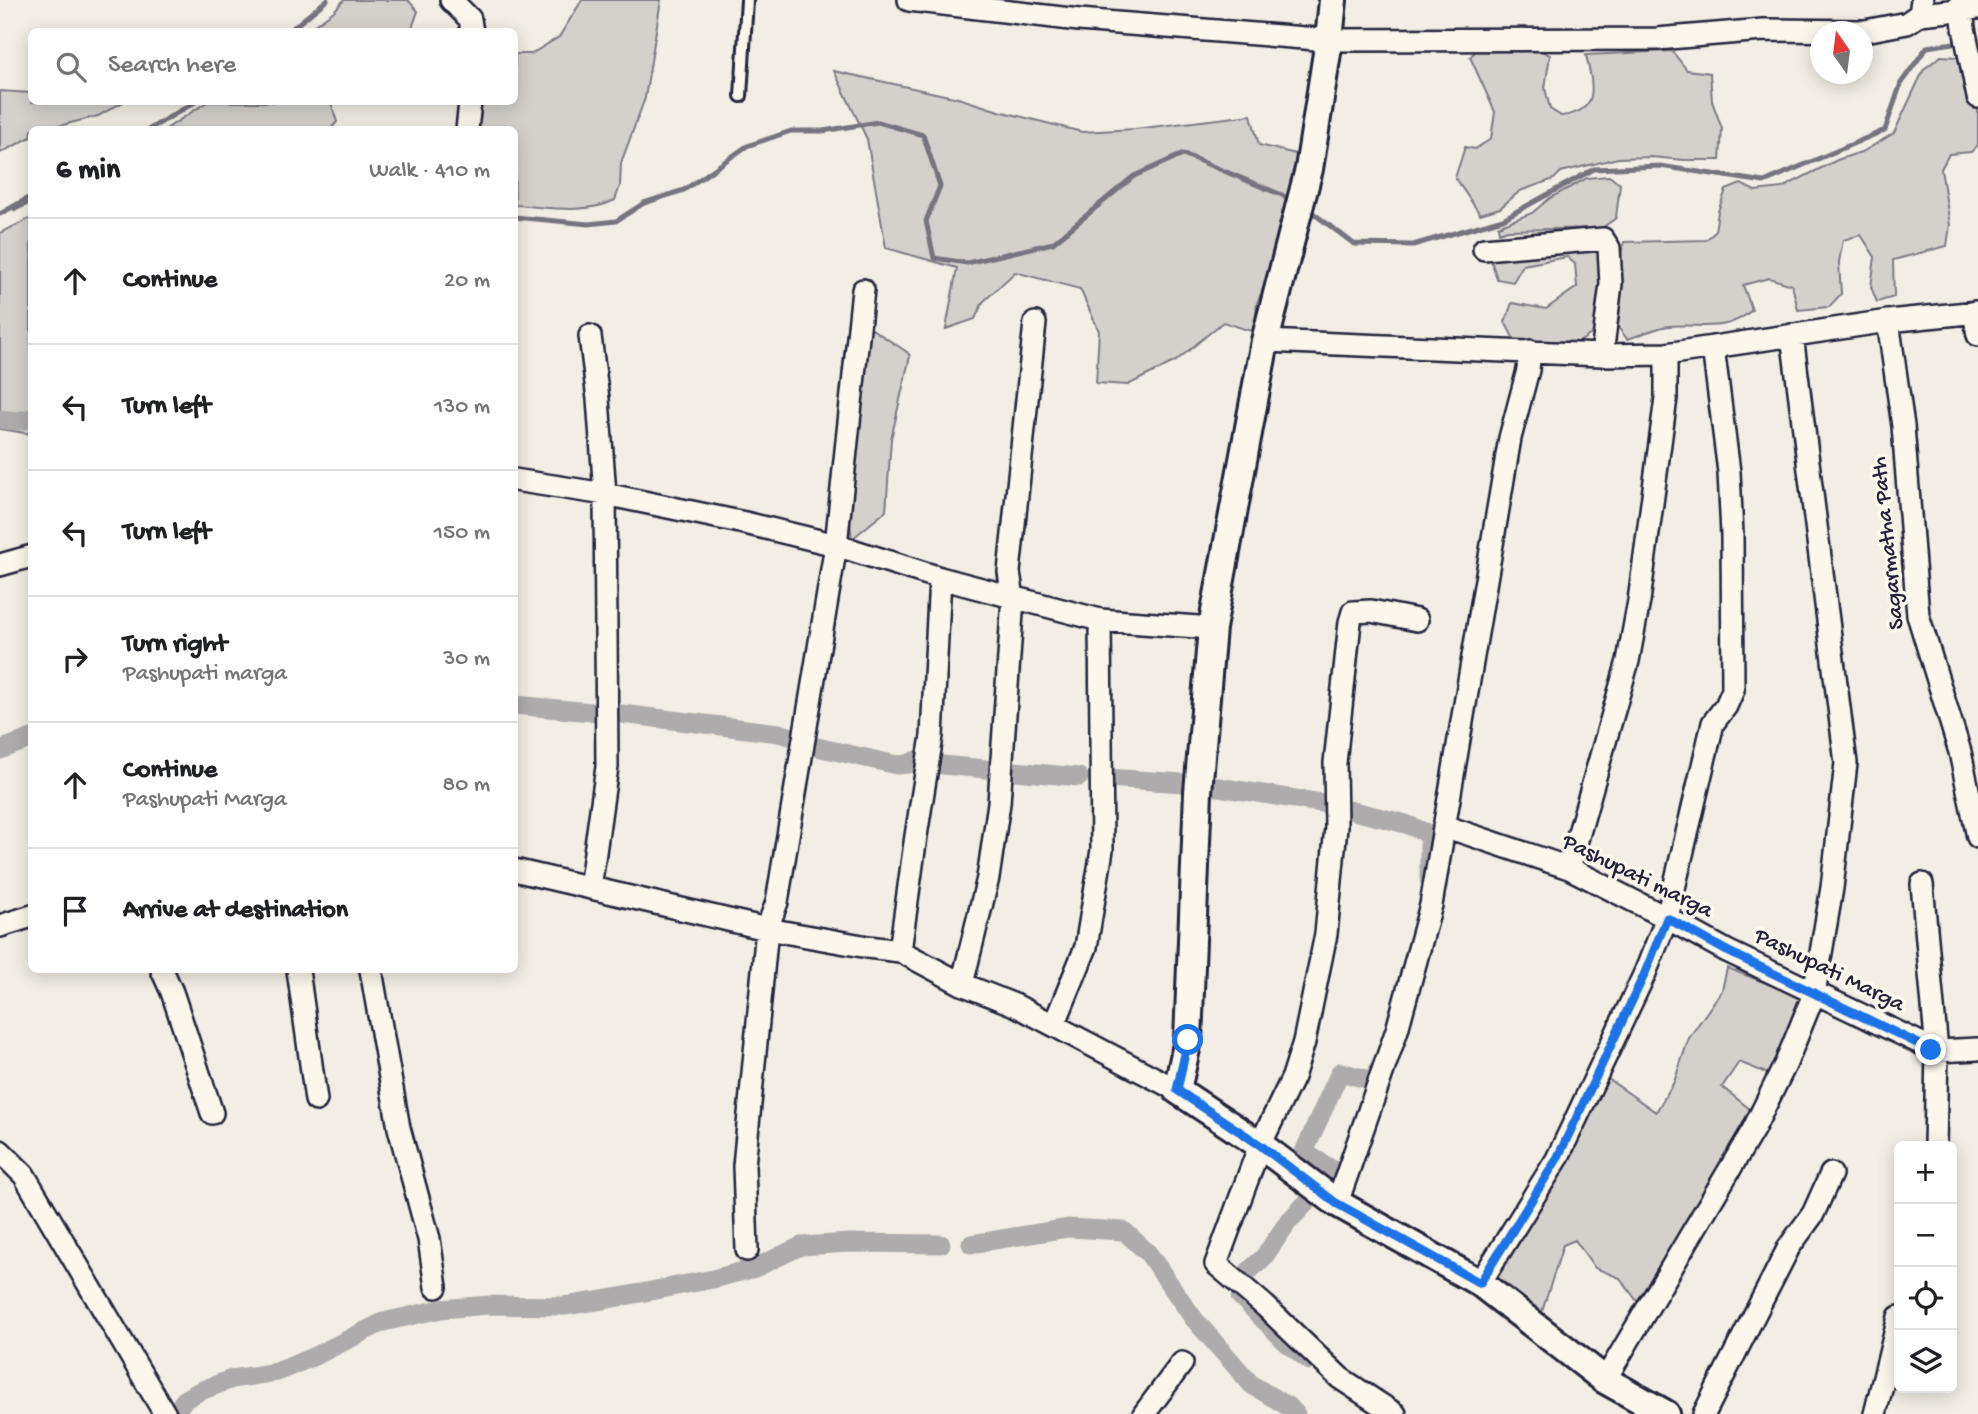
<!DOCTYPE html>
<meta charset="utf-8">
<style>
body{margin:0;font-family:"Gochi Hand",sans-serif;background:#f6f6f6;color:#202124}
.controls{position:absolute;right:21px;bottom:21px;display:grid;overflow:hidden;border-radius:10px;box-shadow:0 4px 18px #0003}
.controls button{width:63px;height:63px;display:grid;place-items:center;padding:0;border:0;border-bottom:2px solid #e0e0e0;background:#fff;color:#202124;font:35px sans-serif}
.compass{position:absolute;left:1810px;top:21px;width:63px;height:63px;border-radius:50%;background:#fff;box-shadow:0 4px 18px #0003;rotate:346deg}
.stop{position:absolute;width:21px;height:21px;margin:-16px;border:5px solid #1a73e8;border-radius:50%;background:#fff}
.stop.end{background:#1a73e8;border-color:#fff;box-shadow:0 2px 7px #0008}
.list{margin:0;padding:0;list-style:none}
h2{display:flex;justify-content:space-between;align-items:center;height:91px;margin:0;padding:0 28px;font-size:30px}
h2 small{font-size:23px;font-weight:400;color:#757577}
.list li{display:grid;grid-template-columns:46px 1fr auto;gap:21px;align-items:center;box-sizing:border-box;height:126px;padding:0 28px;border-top:2px solid #e0e0e0}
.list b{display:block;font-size:26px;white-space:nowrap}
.list p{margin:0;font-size:23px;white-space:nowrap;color:#757577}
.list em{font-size:23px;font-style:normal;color:#757577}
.icon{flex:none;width:38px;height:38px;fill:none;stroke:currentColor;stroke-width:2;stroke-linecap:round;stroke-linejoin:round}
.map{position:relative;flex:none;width:1978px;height:1414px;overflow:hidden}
.search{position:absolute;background:#fff;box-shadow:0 4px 18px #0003;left:28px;top:28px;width:490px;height:77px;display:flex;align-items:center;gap:18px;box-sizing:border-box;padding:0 24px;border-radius:10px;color:#757577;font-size:26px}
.panel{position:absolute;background:#fff;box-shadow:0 4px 18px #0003;left:28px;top:126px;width:490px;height:847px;border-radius:10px}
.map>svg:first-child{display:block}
.green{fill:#d4d1cc;stroke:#7b7a84;stroke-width:2}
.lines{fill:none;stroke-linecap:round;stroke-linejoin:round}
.stream{stroke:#76747f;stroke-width:5}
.canal{stroke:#aeabad;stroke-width:19}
.service-casing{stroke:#22223b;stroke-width:16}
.minor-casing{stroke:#22223b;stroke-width:26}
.tertiary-casing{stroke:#22223b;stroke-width:32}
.service{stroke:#fbf7ec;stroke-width:10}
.minor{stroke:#fbf7ec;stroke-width:21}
.tertiary{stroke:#fbf7ec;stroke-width:26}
.route{stroke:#1a73e8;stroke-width:9}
.labels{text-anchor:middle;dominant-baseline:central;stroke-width:7;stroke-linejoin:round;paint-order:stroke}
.street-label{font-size:23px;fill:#22223b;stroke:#fbf7ec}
</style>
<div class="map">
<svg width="1978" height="1414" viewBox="0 0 1978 1414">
<rect width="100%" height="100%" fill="#f2eee5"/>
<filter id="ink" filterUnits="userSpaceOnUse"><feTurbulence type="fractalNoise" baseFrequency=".0143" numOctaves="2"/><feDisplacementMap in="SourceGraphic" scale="14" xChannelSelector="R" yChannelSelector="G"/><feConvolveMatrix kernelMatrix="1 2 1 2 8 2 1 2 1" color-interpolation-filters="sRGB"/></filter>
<g filter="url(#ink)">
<path class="green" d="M 344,0 L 408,0 L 418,11 L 411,31 L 306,31 L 334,11 Z
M 582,0 L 661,0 L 645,98 L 621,163 L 620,186 L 615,200 C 585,215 547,207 515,205 L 514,130 L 476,130 L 477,102 L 514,102 L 515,54 L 531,54 L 559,37 Z
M 1510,44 L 1535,48 L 1550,55 L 1545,88 L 1550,109 L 1561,116 C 1601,111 1593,86 1586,55 L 1672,51 L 1687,70 L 1710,73 L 1712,101 L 1722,129 L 1720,160 L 1684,160 L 1651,157 L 1618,158 L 1561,172 L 1554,179 L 1520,191 L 1500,208 L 1480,214 L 1455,178 L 1465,147 L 1475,149 L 1491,139 L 1495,112 L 1470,57 L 1476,51 Z
M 1941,56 L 1957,57 L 1974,88 L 1978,100 L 1978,145 L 1971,152 L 1949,154 L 1941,169 L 1950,225 L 1947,246 L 1893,260 L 1894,297 L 1877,302 L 1871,287 L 1875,257 L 1861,235 L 1843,240 L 1839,262 L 1841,294 L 1829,307 L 1798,310 L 1792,285 L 1769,278 L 1743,285 L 1752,310 C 1723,336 1697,321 1663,327 C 1651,330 1638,336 1627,339 L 1618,327 L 1619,292 L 1618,267 L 1624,242 L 1706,240 L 1715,232 L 1718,211 L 1726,190 L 1741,184 L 1755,191 L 1782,188 L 1837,160 L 1864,151 L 1894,133 L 1924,69 Z
M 834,71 L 958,98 L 999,111 L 1082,132 L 1135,129 L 1251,115 L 1259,145 L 1304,156 L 1285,206 L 1285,237 L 1257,303 L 1254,332 L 1223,322 L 1176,361 L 1128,385 L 1096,383 L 1099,331 L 1080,289 L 1015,272 L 983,302 L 975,319 L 946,329 L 957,268 L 886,248 L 867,139 Z
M 0,91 L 31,93 L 32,102 L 123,102 L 98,116 L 47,129 L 32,130 L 31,137 L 0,153 Z
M 207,102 L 331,102 L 337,122 L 330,130 L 166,129 Z
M 1609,176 L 1620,184 L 1616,218 L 1602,228 L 1507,230 L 1499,233 L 1498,226 L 1532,213 L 1550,198 L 1587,178 Z
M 31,218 L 31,434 L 0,429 L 0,233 Z
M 1590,249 L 1604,253 L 1602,326 C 1595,331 1586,339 1578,342 C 1559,350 1536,340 1516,343 L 1505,322 L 1512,303 L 1546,309 L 1577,287 L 1575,264 L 1567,257 L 1523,265 L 1513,282 L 1497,279 L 1491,260 L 1501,255 Z
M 869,327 L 907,352 L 910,356 L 891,439 L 886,511 L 853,538 L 852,542 L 848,499 Z
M 1727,968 L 1804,998 L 1771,1075 L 1739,1062 L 1722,1087 L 1755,1113 L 1667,1258 L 1637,1301 L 1620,1278 L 1595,1268 L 1575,1240 L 1563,1245 L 1542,1312 L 1498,1283 L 1496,1279 C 1529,1210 1571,1146 1608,1079 L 1656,1112 L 1674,1082 L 1689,1038 L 1722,990 Z"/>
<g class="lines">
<path class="stream" d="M 288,32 L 327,0
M 148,130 L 195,102
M 15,209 L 32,201
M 1309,210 L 1354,244 L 1413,245 L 1503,219 L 1594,169 L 1660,166 L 1764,182 L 1885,130 L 1901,83 L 1927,47 L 1961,42
M 0,214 L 32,196
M 514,217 L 589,224 L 616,221 L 644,203 L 684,190 L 747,146 L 791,131 L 823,131 L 878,122 L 923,135 L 940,186 L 926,221 L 934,258 L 967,263 L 1053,243 L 1134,176 L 1183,154 L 1282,195 L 1292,202"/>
<path class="canal" d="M 0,419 L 17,421 L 32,418
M 514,705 L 592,712
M 622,714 L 779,733 L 789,736
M 817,747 L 897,765 L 908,764 L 917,760
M 0,750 L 32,738
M 942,765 L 986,769
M 1015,771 L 1079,777
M 1108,778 L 1183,783
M 1212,786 L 1321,803
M 1350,810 L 1406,824 L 1429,834 L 1429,879
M 1327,1177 L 1333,1170 L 1304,1152 L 1340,1072 L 1374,1081 L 1381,1063
M 971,1244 L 1068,1228 L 1124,1231 L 1148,1253 L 1194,1319 L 1252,1385 L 1289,1407 L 1296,1414
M 1248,1272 L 1264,1257 L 1288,1222 L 1309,1200
M 1240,1296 L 1286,1342 L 1310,1361
M 174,1414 L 185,1399 L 200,1391 L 232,1379 L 277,1372 L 317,1355 L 383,1322 L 441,1309 L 489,1305 L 565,1306 L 609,1299 L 713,1279 L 755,1268 L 801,1246 L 849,1243 L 941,1244"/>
<defs>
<path id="service" d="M 741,96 L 747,0"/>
<path id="minor" d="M 451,0 L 470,19 L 472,32
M 909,0 L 1079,20 L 1329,40 L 1657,39 L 1763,30 L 1865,31 L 1907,23 L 1920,14 L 1922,0
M 1961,0 L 1964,28 L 1978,97
M 1920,14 L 1978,8
M 467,130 L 470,102
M 1484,249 L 1603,239 L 1609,248 L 1611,284 L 1602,355
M 1974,312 L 1978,335
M 1888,321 L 1903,426 L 1918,615 L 1960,752 L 1978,837
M 590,336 L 598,399 L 605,494 L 607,767 L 590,888
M 1265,341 L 1602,355 L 1666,354 L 1888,321 L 1978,312
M 514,480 L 605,494 L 745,523 L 836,545 L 940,578 L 1100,620 L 1212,628
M 0,565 L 32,556
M 1444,826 L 1569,868 L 1667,918 L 1727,951 L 1937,1051 L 1935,1146
M 1569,868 L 1628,661 L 1639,601 L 1666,398 L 1666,354
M 514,870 L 767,929 L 868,947 L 900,951 L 962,984 L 1017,1006 L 1177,1090
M 1922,884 L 1937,1051 L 1978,1049
M 0,926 L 32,916
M 900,951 L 916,836 L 932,736 L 940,578
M 162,970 L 172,992 L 212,1113
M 298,970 L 316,1100
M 371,970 L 399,1128 L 429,1239 L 436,1287
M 962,984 L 988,878 L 999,803 L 1013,598 L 1009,572 L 1035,323
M 1054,1025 L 1086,947 L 1102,850 L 1100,620
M 0,1151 L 24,1175 L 165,1414
M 1337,1203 L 1397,1030 L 1431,905 L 1510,438 L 1528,370 L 1530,351
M 747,1250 L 744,1166 L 767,929 L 777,902 L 836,545 L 863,290
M 1480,1283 L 1557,1159 L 1645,973 L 1667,918 L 1713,723 L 1726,706 L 1733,690 L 1732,535 L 1729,472 L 1713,347
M 1605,1380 L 1753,1130 L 1786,1063 L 1814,994 L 1832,888 L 1846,763 L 1792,335
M 1144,1414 L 1182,1363
M 1395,1414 L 1340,1378 L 1265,1306 L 1216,1264 L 1260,1145 L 1293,1077 L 1304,1042 L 1326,934 L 1336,827 L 1335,763 L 1350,622 L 1353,612 L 1371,611 L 1417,620
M 1704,1414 L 1789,1247 L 1813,1214 L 1831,1174
M 1875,1414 L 1899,1317"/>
<path id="tertiary" d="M 1333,0 L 1329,40 L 1309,169 L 1265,341 L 1212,628 L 1198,792 L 1188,1040 L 1177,1090 L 1260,1145 L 1337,1203 L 1480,1283 L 1605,1380 L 1666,1414"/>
</defs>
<use href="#service" class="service-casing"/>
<use href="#minor" class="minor-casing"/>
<use href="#tertiary" class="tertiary-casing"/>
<use href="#service" class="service"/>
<use href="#minor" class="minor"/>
<use href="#tertiary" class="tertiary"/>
</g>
</g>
<g class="lines" filter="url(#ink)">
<path class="route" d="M 1188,1040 L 1177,1090 L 1260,1145 L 1336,1203 L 1480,1283 L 1557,1159 L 1645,973 L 1667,918 L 1727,951 L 1931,1050"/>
</g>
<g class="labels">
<g class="street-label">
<text transform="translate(1889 543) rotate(-96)">Sagarmatha Path</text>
<text transform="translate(1637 877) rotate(26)">Pashupati marga</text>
<text transform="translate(1829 971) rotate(26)">Pashupati Marga</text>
</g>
</g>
</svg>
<div class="controls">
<button>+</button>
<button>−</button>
<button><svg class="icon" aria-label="locate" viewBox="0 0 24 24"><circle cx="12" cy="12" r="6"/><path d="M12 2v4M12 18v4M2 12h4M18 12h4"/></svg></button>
<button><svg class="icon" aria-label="layers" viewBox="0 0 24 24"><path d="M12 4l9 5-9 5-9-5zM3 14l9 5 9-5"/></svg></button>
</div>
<svg class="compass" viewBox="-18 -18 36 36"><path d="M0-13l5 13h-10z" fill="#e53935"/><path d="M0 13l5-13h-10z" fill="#757577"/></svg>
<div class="stop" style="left:1188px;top:1040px"></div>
<div class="stop end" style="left:1931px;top:1050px"></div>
<div class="search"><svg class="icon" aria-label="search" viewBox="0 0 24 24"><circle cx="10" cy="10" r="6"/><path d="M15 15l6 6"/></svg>Search here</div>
<section class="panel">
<h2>6 min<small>Walk · 410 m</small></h2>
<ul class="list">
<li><svg class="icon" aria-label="ahead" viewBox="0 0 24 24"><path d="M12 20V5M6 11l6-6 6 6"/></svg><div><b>Continue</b></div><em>20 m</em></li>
<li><svg class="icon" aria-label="left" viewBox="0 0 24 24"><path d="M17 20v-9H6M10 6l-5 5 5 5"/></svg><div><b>Turn left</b></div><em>130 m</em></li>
<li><svg class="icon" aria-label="left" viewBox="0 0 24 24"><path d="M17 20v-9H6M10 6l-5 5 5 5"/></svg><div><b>Turn left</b></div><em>150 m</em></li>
<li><svg class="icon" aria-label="right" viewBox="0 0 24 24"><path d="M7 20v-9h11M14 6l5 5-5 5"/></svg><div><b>Turn right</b><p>Pashupati marga</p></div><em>30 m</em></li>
<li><svg class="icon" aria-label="ahead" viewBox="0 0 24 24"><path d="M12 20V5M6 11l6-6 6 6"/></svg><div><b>Continue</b><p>Pashupati Marga</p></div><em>80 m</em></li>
<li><svg class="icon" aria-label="arrive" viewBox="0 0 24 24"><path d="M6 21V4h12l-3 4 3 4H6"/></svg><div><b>Arrive at destination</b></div></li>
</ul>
</section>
</div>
